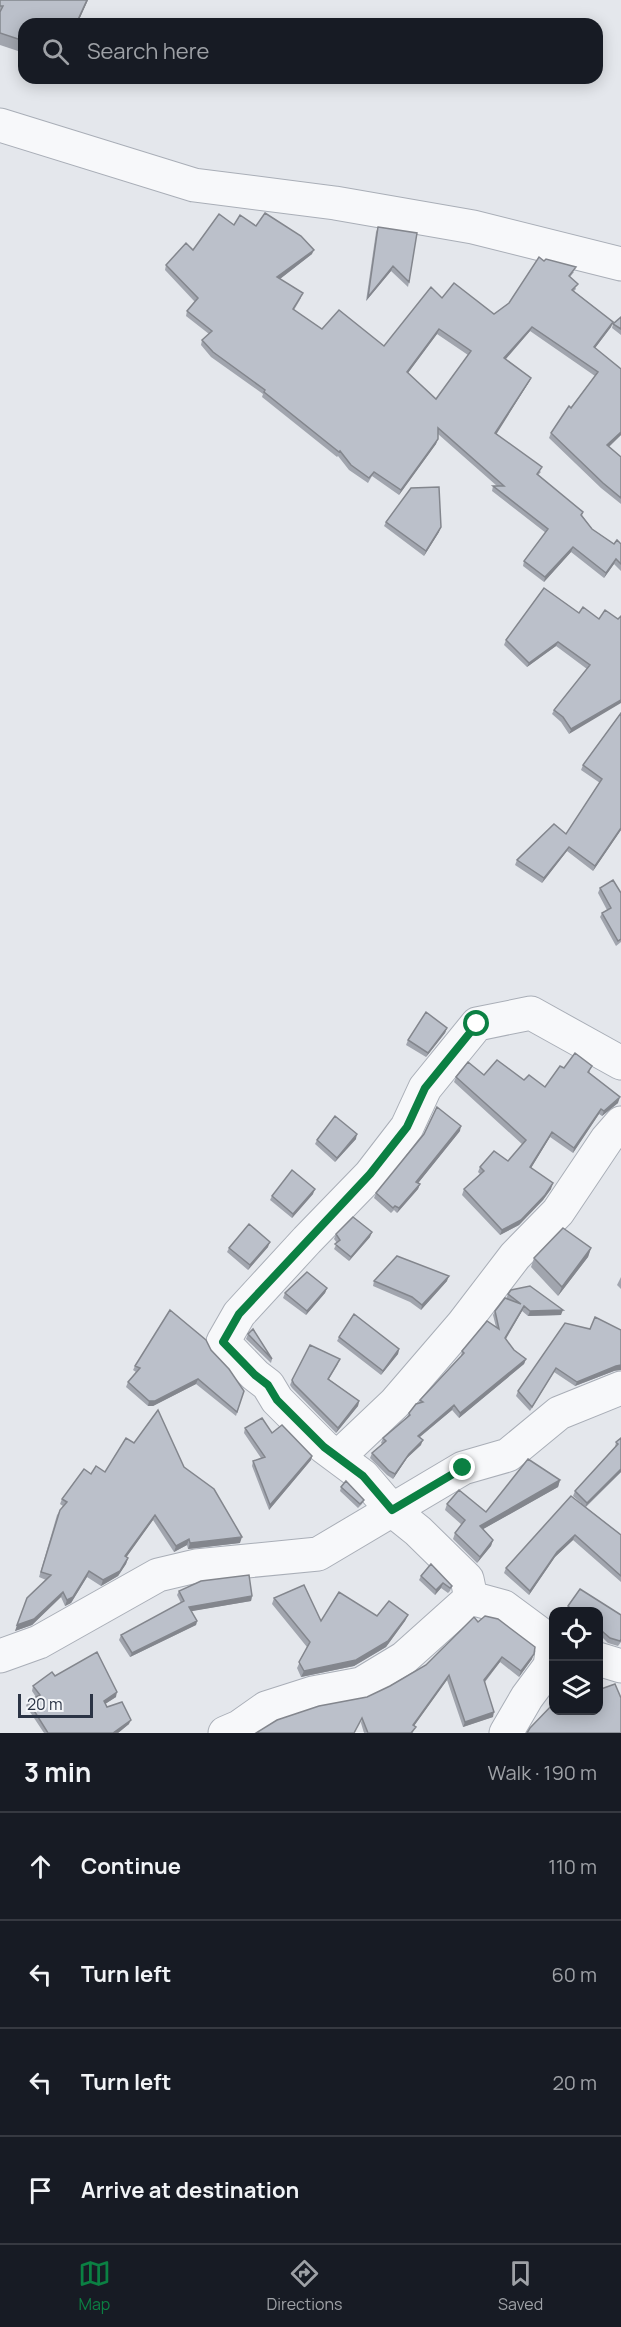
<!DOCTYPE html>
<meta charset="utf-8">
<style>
body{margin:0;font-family:Manrope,sans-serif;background:#242831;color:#f1f3f6}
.controls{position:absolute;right:18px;bottom:18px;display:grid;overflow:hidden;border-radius:12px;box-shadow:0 3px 15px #0003}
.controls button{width:54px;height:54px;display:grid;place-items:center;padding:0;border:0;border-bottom:2px solid #363941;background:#171b24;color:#f1f3f6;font:30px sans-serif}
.scale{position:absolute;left:18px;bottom:15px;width:75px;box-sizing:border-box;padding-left:6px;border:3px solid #2b3445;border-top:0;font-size:16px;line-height:21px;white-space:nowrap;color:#2b3445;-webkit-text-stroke:4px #f4f6f9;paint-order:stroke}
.stop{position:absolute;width:18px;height:18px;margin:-14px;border:4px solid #0b8043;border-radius:50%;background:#fff}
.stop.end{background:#0b8043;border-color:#fff;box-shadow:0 2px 6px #0008}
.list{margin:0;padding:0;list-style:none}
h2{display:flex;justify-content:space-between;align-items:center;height:78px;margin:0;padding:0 24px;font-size:26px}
h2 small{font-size:20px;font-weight:400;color:#9ea1a6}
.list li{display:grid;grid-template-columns:39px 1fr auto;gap:18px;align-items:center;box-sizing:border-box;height:108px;padding:0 24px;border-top:2px solid #363941}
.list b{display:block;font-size:22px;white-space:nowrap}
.list em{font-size:20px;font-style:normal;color:#9ea1a6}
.icon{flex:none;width:33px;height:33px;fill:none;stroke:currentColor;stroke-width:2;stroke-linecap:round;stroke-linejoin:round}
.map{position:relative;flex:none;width:621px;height:1733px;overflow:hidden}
.search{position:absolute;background:#171b24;box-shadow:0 3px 15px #0003;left:18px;right:18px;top:18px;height:66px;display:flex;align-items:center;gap:15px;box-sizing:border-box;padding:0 21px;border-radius:18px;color:#9ea1a6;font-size:22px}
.sheet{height:510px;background:#171b24}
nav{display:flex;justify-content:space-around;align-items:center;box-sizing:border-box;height:84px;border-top:2px solid #363941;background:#171b24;font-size:16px;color:#9ea1a6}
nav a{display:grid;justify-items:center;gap:3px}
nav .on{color:#0b8043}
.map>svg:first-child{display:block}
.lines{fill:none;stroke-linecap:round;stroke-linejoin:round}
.minor-casing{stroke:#a9aeb7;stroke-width:35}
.minor{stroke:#f7f8fa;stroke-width:33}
.wall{fill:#a1a5ae;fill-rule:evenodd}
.shaded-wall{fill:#83868d}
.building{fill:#bbc0ca;stroke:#83868d;stroke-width:1.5;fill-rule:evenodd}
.route{stroke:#0b8043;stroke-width:8}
</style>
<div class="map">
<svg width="621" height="1733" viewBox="0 0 621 1733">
<rect width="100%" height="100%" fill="#e4e7ec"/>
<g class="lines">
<defs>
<path id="minor" d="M 0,125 L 194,185 L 335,203 L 473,227 L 621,264
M 338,1457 L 395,1403 L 463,1324 L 515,1256 L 558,1212 L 607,1139 L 621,1123
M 471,1598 L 467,1579 L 418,1531 L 392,1510 L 363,1476 L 324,1447 L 277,1400 L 268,1385 L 255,1375 L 223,1342 L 239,1314 L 307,1240 L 370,1175 L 407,1127 L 425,1088 L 477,1024 L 531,1013 L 621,1063
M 0,1656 L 39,1642 L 158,1575 L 196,1566 L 318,1554 L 463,1468 L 508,1455 L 559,1413 L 621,1388
M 598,1659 L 621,1666
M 225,1733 L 239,1727 L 266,1708 L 313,1693 L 361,1684 L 404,1658 L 471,1598 L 504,1607 L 554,1644
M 506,1733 L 527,1697 L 550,1666 L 553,1644"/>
</defs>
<use href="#minor" class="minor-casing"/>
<use href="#minor" class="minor"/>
</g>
<path class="wall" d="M 0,0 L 88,0 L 77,24 L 24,24 L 24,53 L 0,45 Z
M 234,225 L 256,226 L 312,254 L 280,279 L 301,298 L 294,310 L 322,329 L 384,346 L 442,298 L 494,314 L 509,303 L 544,261 L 574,272 L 570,277 L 576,289 L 574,291 L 613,322 L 611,327 L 595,348 L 621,369 L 621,435 L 609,447 L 621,457 L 621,504 L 601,488 L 549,438 L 551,433 L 595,376 L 530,331 L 506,359 L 531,378 L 529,382 L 496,433 L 541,472 L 538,475 L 583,512 L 582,515 L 592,529 L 614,544 L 621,544 L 621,571 L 614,564 L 604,578 L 571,552 L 544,582 L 523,566 L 524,561 L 546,533 L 492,491 L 493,486 L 497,486 L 438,434 L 436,444 L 399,495 L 372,476 L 368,483 L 349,470 L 338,456 L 337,457 L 262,397 L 263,394 L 211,357 L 201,345 L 202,340 L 209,334 L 186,316 L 187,311 L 195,302 L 165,270 L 166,265 L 193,250 ZM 437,334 L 468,355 L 436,399 L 408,373 Z
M 378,227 L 409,282 L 408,287 L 391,271 L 366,301 L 376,232 Z
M 621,317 L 621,335 L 612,328 L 613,324 Z
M 386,522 L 439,532 L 424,556 L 384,526 Z
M 579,613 L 599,619 L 618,619 L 569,734 L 561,722 L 552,714 L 554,710 L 587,669 L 556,646 L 527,667 L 504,645 L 506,640 Z
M 621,713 L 621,830 L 593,871 L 567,851 L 542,883 L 515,865 L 517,860 L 566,834 L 600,783 L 581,770 L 583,765 Z
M 600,888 L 621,893 L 621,942 L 616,946 L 600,917 L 602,913 L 607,910 L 598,893 Z
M 447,1028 L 445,1033 L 426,1057 L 406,1045 L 408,1040 Z
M 564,1068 L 590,1071 L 589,1073 L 618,1103 L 602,1116 L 599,1114 L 573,1153 L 550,1137 L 531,1168 L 551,1189 L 543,1200 L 519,1225 L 500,1235 L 462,1195 L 464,1189 L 480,1174 L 478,1172 L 480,1167 L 508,1161 L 523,1145 L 454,1082 L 456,1077 L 484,1075 L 524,1080 L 545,1087 Z
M 460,1131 L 418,1183 L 420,1184 L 418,1189 L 397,1213 L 394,1210 L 391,1213 L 374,1198 L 376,1193 Z
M 356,1139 L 335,1162 L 315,1144 L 317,1140 Z
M 313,1194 L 292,1218 L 270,1200 L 272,1196 Z
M 336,1234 L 370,1237 L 349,1261 L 334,1249 L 337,1243 L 334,1239 Z
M 268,1247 L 248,1270 L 227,1252 L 229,1248 Z
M 591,1248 L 588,1257 L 558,1296 L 531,1267 L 534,1258 Z
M 621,1277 L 621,1289 L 617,1285 Z
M 374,1281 L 447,1281 L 421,1310 L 410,1302 L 373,1286 Z
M 327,1288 L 325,1293 L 306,1315 L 283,1298 L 285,1293 Z
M 508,1294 L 561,1315 L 528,1316 L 522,1311 L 506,1339 L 514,1350 L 526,1359 L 524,1364 L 459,1418 L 452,1410 L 420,1437 L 421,1445 L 407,1458 L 393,1479 L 387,1475 L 370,1458 L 372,1453 L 382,1444 L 381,1443 L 383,1438 L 407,1417 L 409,1413 L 419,1403 L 420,1400 L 461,1356 L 462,1351 L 496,1327 L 493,1315 L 495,1311 L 506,1299 Z
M 565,1323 L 614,1371 L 575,1386 L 554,1372 L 530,1411 L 516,1396 L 518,1391 Z
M 248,1334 L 272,1359 L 271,1363 L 246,1339 Z
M 339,1337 L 399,1349 L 398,1354 L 381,1375 L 337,1341 Z
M 211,1350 L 244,1391 L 236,1416 L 196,1384 L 153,1406 L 148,1406 L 126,1387 L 128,1382 L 136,1372 L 133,1370 L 135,1366 Z
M 338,1364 L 329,1379 L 359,1401 L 358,1406 L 336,1433 L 292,1388 L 290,1385 L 292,1380 Z
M 245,1428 L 272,1433 L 312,1456 L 311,1460 L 269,1510 L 252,1466 L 253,1461 L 261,1458 L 244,1433 Z
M 621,1438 L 621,1472 L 586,1507 L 621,1535 L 621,1582 L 573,1540 L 555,1557 L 529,1595 L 504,1573 L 506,1568 L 581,1503 L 573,1496 L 575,1491 L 615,1447 L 616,1442 Z
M 134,1443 L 184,1467 L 240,1543 L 188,1549 L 187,1545 L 174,1552 L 153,1520 L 126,1557 L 128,1558 L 126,1564 L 118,1576 L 101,1586 L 87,1577 L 71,1603 L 65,1606 L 61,1597 L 32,1625 L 15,1631 L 46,1580 L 39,1577 L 57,1515 L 63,1506 L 60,1504 L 62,1499 L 91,1474 L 105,1472 Z
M 560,1480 L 558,1487 L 483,1529 L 493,1540 L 491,1546 L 477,1563 L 453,1539 L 455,1533 L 462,1525 L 445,1510 L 447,1504 L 486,1512 Z
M 341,1487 L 364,1500 L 362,1504 L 358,1508 L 340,1491 Z
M 421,1576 L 452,1586 L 450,1591 L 448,1593 L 441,1588 L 435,1595 L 419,1580 Z
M 580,1589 L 621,1615 L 621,1642 L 618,1646 L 608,1643 L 602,1637 L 598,1640 L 598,1611 L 566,1611 L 568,1606 Z
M 179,1591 L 252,1596 L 251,1601 L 191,1611 L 197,1621 L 196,1625 L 130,1657 L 119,1640 L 121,1635 L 181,1603 L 177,1595 Z
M 274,1598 L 321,1621 L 377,1616 L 408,1615 L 405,1621 L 386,1647 L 354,1666 L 301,1677 L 297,1668 L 307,1647 L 272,1604 Z
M 478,1622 L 532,1659 L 519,1677 L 500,1662 L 485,1682 L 493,1717 L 463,1727 L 447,1680 L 414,1726 L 413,1733 L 364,1733 L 361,1723 L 367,1697 L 390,1686 L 426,1665 Z
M 55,1676 L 116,1697 L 105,1704 L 107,1707 L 129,1724 L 118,1733 L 44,1733 L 26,1706 L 28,1701 L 36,1697 L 32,1691 L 33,1686 Z"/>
<path class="shaded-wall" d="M 87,0 L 88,0 L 77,24 L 76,24 Z
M 314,250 L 312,254 L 276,282 L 277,277 Z
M 393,266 L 391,271 L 366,301 L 368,297 Z
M 613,322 L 611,327 L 592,352 L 594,347 Z
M 532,327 L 530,331 L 503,362 L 504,358 Z
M 439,329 L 437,334 L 405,377 L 407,372 Z
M 531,378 L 529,382 L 494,438 L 495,433 Z
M 621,432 L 621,435 L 605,450 L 607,445 Z
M 438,439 L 436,444 L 399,495 L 401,490 Z
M 441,527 L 439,532 L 424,556 L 426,551 Z
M 573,547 L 571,552 L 544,582 L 545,577 Z
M 616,559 L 614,564 L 604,578 L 606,573 Z
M 558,642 L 556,646 L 527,667 L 529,663 Z
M 621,700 L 621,703 L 569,734 L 571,729 Z
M 621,828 L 621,830 L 593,871 L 595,866 Z
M 569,847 L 567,851 L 542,883 L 544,878 Z
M 447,1028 L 445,1033 L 426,1057 L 428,1053 Z
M 620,1097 L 618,1103 L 602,1116 L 604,1111 Z
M 601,1109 L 599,1114 L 573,1153 L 574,1148 Z
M 461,1126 L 460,1131 L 415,1187 L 416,1182 Z
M 552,1132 L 550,1137 L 528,1173 L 530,1167 Z
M 357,1134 L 356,1139 L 335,1162 L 337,1158 Z
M 553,1183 L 551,1189 L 543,1200 L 519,1225 L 500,1235 L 502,1230 Z
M 420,1184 L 418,1189 L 397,1213 L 399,1208 Z
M 315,1189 L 313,1194 L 292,1218 L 293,1214 Z
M 372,1232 L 370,1237 L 349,1261 L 351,1257 Z
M 270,1242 L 268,1247 L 248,1270 L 250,1265 Z
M 591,1248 L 588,1257 L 558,1296 L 562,1287 Z
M 449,1276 L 447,1281 L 421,1310 L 422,1305 Z
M 327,1288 L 325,1293 L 306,1315 L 307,1311 Z
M 524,1306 L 522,1311 L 503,1343 L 505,1338 Z
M 563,1310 L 561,1315 L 528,1316 L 530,1311 Z
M 399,1349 L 398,1354 L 381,1375 L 383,1371 Z
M 526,1359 L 524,1364 L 459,1418 L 460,1413 Z
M 621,1365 L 621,1370 L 614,1371 L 575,1386 L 577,1382 L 616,1366 Z
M 198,1379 L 196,1384 L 153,1406 L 148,1406 L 149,1401 Z
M 359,1401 L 358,1406 L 336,1433 L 338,1428 Z
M 454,1405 L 452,1410 L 416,1440 L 418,1436 Z
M 423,1440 L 421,1445 L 407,1458 L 393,1479 L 395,1474 L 409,1454 Z
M 312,1456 L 311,1460 L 269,1510 L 270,1505 Z
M 621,1469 L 621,1472 L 585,1507 L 587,1503 Z
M 560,1480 L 558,1487 L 478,1532 L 480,1526 Z
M 155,1515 L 153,1520 L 123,1562 L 125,1556 Z
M 575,1535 L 573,1540 L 555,1557 L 529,1595 L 530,1591 L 557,1552 Z
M 242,1537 L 240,1543 L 188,1549 L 190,1543 Z
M 189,1539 L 187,1545 L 174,1552 L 176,1546 Z
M 493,1540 L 491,1546 L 477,1563 L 480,1557 Z
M 128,1558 L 126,1564 L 118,1576 L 101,1586 L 103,1580 Z
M 89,1571 L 87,1577 L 71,1603 L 65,1606 L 67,1600 Z
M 443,1583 L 441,1588 L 435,1595 L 436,1590 Z
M 63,1592 L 61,1597 L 32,1625 L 15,1631 L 17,1625 Z
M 252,1596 L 251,1601 L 187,1612 L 189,1607 Z
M 408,1615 L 405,1621 L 386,1647 L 354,1666 L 301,1677 L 304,1671 Z
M 197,1621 L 196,1625 L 130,1657 L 132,1653 Z
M 534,1654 L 532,1659 L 519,1677 L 521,1671 Z
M 502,1657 L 500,1662 L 482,1685 L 484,1680 Z
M 449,1675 L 447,1680 L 411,1730 L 413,1725 Z
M 117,1692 L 116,1697 L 102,1706 L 104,1701 Z
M 554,1693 L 554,1697 L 549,1699 L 551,1694 Z
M 494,1712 L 493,1717 L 463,1727 L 465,1722 Z
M 131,1720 L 129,1724 L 118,1733 L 113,1733 Z"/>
<path class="building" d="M 0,0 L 87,0 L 76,24 L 24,24 L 24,41 L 0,33 L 0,12 L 3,6 L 0,6 Z
M 265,213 L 301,236 L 314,250 L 277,277 L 303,293 L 293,309 L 322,329 L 339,310 L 384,346 L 431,287 L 442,298 L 454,283 L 494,314 L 509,303 L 539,257 L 544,261 L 546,259 L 576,267 L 569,276 L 578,284 L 572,290 L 613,322 L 594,347 L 621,369 L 621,432 L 607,445 L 621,457 L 621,498 L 603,483 L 551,433 L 569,406 L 571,408 L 598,372 L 532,327 L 504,358 L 531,378 L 495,433 L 542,467 L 537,474 L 583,512 L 581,515 L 592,529 L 614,544 L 617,540 L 621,544 L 621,564 L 616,559 L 606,573 L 573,547 L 545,577 L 524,561 L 548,529 L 493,486 L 504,486 L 438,428 L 438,439 L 401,490 L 374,472 L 369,478 L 351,465 L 340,451 L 339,452 L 264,392 L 265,390 L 213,352 L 202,340 L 212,331 L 187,311 L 198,298 L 166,265 L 186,243 L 193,250 L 219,214 L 234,225 L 240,215 L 256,226 ZM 439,329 L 471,351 L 436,399 L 407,372 Z
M 378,227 L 417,233 L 409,282 L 393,266 L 368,297 Z
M 621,317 L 621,329 L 613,324 Z
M 439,487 L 441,527 L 426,551 L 386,522 L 411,488 Z
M 544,588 L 579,613 L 583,607 L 599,619 L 605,610 L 618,619 L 621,616 L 621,700 L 571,729 L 563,717 L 554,710 L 590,665 L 558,642 L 529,663 L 506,640 Z
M 621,713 L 621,828 L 595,866 L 569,847 L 544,878 L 517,860 L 554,824 L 566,834 L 602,779 L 583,765 Z
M 613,880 L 621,893 L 621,939 L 618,941 L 602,913 L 611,908 L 600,888 Z
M 426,1012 L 447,1028 L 428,1053 L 408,1040 Z
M 575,1053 L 592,1066 L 588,1072 L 620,1097 L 604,1111 L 601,1109 L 574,1148 L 552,1132 L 530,1167 L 553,1183 L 545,1195 L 521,1220 L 502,1230 L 464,1189 L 484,1171 L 480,1167 L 494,1151 L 508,1161 L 526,1140 L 456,1077 L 468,1062 L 484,1075 L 497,1060 L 524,1080 L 529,1075 L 545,1087 L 560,1066 L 564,1068 Z
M 437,1107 L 461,1126 L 416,1182 L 420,1184 L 399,1208 L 395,1206 L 393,1208 L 376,1193 L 424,1134 Z
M 335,1116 L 357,1134 L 337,1158 L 317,1140 Z
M 292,1170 L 315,1189 L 293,1214 L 272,1196 Z
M 353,1217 L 372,1232 L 351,1257 L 335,1244 L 340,1240 L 336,1234 Z
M 249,1224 L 270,1242 L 250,1265 L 229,1248 Z
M 563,1228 L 591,1248 L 562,1287 L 534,1258 Z
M 397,1256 L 449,1276 L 422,1305 L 412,1297 L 374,1281 Z
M 307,1272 L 327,1288 L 307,1311 L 285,1293 Z
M 530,1286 L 563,1310 L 530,1311 L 524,1306 L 505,1338 L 514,1350 L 526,1359 L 460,1413 L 454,1405 L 418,1436 L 423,1440 L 409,1454 L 395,1474 L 389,1471 L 372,1453 L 386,1441 L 383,1438 L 410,1415 L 409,1413 L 416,1404 L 423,1402 L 420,1400 L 464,1353 L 462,1351 L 487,1321 L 499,1329 L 495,1311 L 505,1298 L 521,1304 L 508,1294 L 511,1290 Z
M 170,1310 L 206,1340 L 211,1350 L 229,1369 L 244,1391 L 237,1412 L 198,1379 L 155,1401 L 149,1401 L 128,1382 L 140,1368 L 135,1366 Z
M 354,1314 L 399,1349 L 383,1371 L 339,1337 Z
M 595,1317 L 621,1330 L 621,1365 L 616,1366 L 577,1382 L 556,1368 L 532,1407 L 518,1391 L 565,1323 L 590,1329 Z
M 253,1329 L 272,1359 L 248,1334 Z
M 310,1345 L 340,1359 L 328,1379 L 359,1401 L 338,1428 L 294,1384 L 292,1380 Z
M 158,1410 L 184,1467 L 214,1489 L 242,1537 L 190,1543 L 189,1539 L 176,1546 L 155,1515 L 125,1556 L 128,1558 L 120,1571 L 103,1580 L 89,1571 L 73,1597 L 67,1600 L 63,1592 L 34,1619 L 17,1625 L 27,1598 L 51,1575 L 41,1572 L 60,1510 L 67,1502 L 62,1499 L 84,1469 L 91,1474 L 96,1466 L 105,1472 L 126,1438 L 134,1443 Z
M 262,1418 L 272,1433 L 282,1425 L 312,1456 L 270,1505 L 253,1461 L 265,1457 L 245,1428 Z
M 621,1438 L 621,1469 L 587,1503 L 575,1491 L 618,1444 L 616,1442 Z
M 528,1459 L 560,1480 L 480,1526 L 493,1540 L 480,1557 L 455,1533 L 465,1520 L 447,1504 L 459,1490 L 486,1512 Z
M 346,1481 L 364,1500 L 360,1504 L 341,1487 Z
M 571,1496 L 621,1535 L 621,1576 L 575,1535 L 557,1552 L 530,1591 L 506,1568 Z
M 431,1564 L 452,1586 L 450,1588 L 443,1583 L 436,1590 L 421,1576 Z
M 249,1575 L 252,1596 L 189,1607 L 197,1621 L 132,1653 L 121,1635 L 184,1601 L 179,1591 L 201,1581 Z
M 304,1585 L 321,1621 L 339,1592 L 377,1616 L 389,1601 L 408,1615 L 388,1641 L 356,1660 L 304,1671 L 299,1662 L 310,1642 L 274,1598 Z
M 580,1589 L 621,1615 L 621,1639 L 620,1641 L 610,1638 L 603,1632 L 599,1636 L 598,1635 L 598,1611 L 573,1611 L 568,1606 Z
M 485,1616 L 498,1619 L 535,1647 L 534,1654 L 521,1671 L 502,1657 L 484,1680 L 494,1712 L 465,1722 L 449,1675 L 413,1725 L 416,1727 L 411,1733 L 368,1733 L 362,1718 L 354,1733 L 256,1733 L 277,1720 L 319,1706 L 367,1697 L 390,1686 L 426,1665 L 474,1617 L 478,1622 Z
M 97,1652 L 117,1692 L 104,1701 L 107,1707 L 122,1702 L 131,1720 L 113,1733 L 48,1733 L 28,1701 L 40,1695 L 33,1686 L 52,1672 L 55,1676 Z
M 615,1684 L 621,1698 L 621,1733 L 527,1733 L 530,1728 L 554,1703 L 554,1710 L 598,1710 L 598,1690 Z"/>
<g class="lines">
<path class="route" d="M 463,1468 L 392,1510 L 363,1476 L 324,1447 L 277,1400 L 268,1385 L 255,1375 L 223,1342 L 239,1314 L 370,1174 L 407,1127 L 425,1088 L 477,1024"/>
</g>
</svg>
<div class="controls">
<button><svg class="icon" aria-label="locate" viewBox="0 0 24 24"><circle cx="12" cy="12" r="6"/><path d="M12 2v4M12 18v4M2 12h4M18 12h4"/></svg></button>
<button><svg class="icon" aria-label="layers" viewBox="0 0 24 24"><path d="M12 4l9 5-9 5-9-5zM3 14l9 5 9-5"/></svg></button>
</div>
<div class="scale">20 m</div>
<div class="stop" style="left:477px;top:1024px"></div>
<div class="stop end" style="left:463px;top:1468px"></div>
<div class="search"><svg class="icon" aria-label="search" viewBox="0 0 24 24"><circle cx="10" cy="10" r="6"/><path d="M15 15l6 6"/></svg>Search here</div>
</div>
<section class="sheet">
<h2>3 min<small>Walk · 190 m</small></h2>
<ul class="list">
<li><svg class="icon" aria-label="ahead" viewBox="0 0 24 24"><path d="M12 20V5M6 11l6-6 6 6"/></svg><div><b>Continue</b></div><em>110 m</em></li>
<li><svg class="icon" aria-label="left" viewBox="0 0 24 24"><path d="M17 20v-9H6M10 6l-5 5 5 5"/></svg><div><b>Turn left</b></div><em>60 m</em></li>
<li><svg class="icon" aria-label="left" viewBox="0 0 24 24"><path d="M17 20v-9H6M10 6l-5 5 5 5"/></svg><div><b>Turn left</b></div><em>20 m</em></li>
<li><svg class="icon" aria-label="arrive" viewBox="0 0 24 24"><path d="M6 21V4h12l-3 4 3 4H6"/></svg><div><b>Arrive at destination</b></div></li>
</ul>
</section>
<nav>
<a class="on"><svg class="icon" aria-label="map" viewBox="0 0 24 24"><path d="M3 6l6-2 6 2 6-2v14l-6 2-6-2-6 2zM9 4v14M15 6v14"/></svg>Map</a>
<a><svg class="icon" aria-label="directions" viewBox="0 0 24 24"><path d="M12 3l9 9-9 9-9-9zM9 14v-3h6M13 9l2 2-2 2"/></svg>Directions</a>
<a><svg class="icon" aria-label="saved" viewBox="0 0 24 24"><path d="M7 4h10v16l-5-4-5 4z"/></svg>Saved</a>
</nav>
